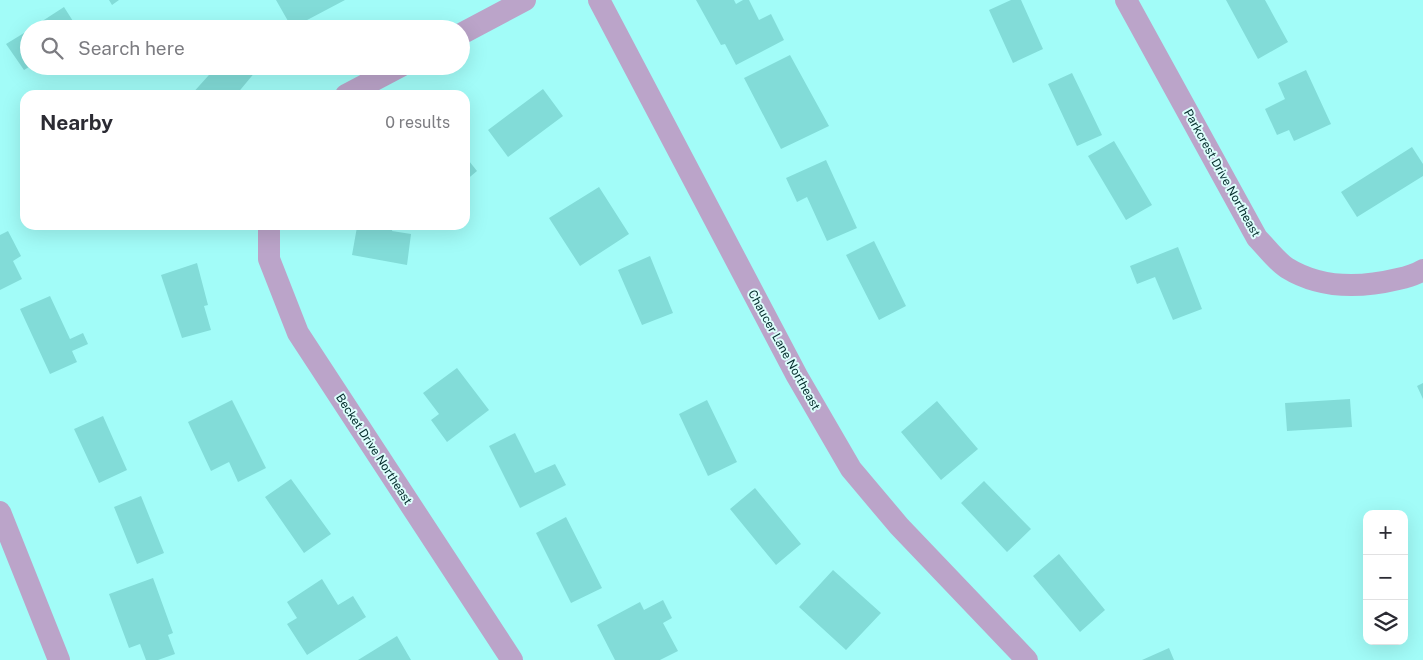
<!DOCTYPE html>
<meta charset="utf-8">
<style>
body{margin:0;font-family:"Public Sans",sans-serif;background:#f2f2f3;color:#2b2b33}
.controls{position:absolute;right:15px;bottom:15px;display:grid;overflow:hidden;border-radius:10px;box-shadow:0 5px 20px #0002}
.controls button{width:45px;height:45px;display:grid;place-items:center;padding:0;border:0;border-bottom:1px solid #e1e1e2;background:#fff;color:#2b2b33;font:25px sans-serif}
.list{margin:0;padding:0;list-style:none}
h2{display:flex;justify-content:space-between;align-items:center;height:65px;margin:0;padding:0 20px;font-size:21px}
h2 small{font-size:16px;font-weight:400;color:#7c7c81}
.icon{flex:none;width:28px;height:28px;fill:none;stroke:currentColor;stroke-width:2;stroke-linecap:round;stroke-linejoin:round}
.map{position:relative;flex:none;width:1423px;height:660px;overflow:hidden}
.search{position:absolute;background:#fff;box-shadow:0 5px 20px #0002;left:20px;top:20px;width:450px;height:55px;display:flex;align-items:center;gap:12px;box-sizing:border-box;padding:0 18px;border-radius:28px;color:#7c7c81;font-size:19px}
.panel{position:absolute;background:#fff;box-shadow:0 5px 20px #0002;left:20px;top:90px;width:450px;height:140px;border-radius:15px}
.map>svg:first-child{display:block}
.building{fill:#82dcd8}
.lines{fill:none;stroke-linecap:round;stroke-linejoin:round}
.street{stroke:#bba4c9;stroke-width:22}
.labels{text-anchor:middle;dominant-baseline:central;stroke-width:4;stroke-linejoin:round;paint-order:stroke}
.street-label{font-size:12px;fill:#032c2b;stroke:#ddfefc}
</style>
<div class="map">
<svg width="1423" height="660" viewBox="0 0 1423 660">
<rect width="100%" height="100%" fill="#a2fcf8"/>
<path class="building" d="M 109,0 L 119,0 L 112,5 Z
M 276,0 L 345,0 L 292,28 Z
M 696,0 L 734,0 L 736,4 L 743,0 L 749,0 L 759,20 L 771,14 L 784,40 L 736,65 L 725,44 L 721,45 Z
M 1011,0 L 1021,0 L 1043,49 L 1013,63 L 989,10 Z
M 1226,0 L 1265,0 L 1288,42 L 1258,59 Z
M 64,7 L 78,29 L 30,29 Z
M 29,30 L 29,67 L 24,70 L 6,44 Z
M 790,55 L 829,126 L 781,149 L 744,78 Z
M 217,66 L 251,66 L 256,71 L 236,95 L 191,95 Z
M 1306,70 L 1331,124 L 1294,141 L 1289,130 L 1277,135 L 1265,109 L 1285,99 L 1278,83 Z
M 1072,73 L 1102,135 L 1077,146 L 1048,84 Z
M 543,89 L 563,116 L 508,157 L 488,130 Z
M 1114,141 L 1152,205 L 1126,220 L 1088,156 Z
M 1412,147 L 1423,164 L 1423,176 L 1357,217 L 1341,192 Z
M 465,156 L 477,171 L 465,181 Z
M 826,160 L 857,228 L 827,241 L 807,197 L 797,202 L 786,178 Z
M 599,187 L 629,234 L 580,266 L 549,218 Z
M 367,225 L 393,225 L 392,231 L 411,234 L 407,265 L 352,255 L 357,227 L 366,228 Z
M 8,231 L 21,256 L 13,261 L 22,279 L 0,290 L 0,235 Z
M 874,241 L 906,306 L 879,320 L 846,255 Z
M 1178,247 L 1202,309 L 1173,320 L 1155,277 L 1137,284 L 1130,266 Z
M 650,256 L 673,313 L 642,325 L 618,270 Z
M 197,263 L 208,305 L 204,306 L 211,330 L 182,338 L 161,275 Z
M 50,296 L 70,339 L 83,333 L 88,344 L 72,351 L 77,362 L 50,374 L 20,309 Z
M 457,368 L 489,410 L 447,442 L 431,420 L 439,414 L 423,393 Z
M 1423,383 L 1423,399 L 1417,386 Z
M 1350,399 L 1352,427 L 1287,431 L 1285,403 Z
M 232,400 L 266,468 L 238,482 L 229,462 L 211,471 L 188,422 Z
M 707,400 L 737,462 L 708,476 L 679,414 Z
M 937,401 L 978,449 L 941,480 L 901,432 Z
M 103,416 L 127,470 L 99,483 L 74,429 Z
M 515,433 L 535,473 L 555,464 L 566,485 L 520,508 L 489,446 Z
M 291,479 L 331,534 L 304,553 L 265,497 Z
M 984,481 L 1031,529 L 1007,552 L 961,503 Z
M 755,488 L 801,544 L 776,565 L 730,509 Z
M 141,496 L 164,553 L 137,564 L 114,507 Z
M 566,517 L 602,588 L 571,603 L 536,533 Z
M 1059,554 L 1105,610 L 1080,632 L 1033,576 Z
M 833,570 L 881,613 L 846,650 L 799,607 Z
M 153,578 L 173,633 L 168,635 L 175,654 L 158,660 L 146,660 L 140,644 L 129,648 L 109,594 Z
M 322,579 L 338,605 L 353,596 L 366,617 L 307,655 L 287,624 L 297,618 L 287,602 Z
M 663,600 L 672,618 L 663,623 L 678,651 L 660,660 L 615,660 L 597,625 L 640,602 L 644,610 Z
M 397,636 L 411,660 L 358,660 Z
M 1169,648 L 1174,660 L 1142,660 Z"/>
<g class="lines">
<path class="street" d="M 599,0 L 797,376 L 851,469 L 899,526 L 1027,660
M 1126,0 L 1257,238 C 1266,247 1276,261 1287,268 C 1321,289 1361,288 1398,279 C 1407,277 1415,275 1423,270
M 461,34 L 525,0
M 346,95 L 401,66
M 269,225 L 269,259 L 298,333 L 512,660
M 0,512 L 59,660"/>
</g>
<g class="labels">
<g class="street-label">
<text transform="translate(1222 173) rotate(61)">Parkcrest Drive Northeast</text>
<text transform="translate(784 350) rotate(61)">Chaucer Lane Northeast</text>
<text transform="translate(374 449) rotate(57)">Becket Drive Northeast</text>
</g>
</g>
</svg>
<div class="controls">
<button>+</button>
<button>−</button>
<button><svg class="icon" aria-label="layers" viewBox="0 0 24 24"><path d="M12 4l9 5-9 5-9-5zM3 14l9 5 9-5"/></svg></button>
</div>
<div class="search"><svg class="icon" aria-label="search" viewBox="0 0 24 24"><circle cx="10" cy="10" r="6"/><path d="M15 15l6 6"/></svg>Search here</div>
<section class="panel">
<h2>Nearby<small>0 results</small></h2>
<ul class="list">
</ul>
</section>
</div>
